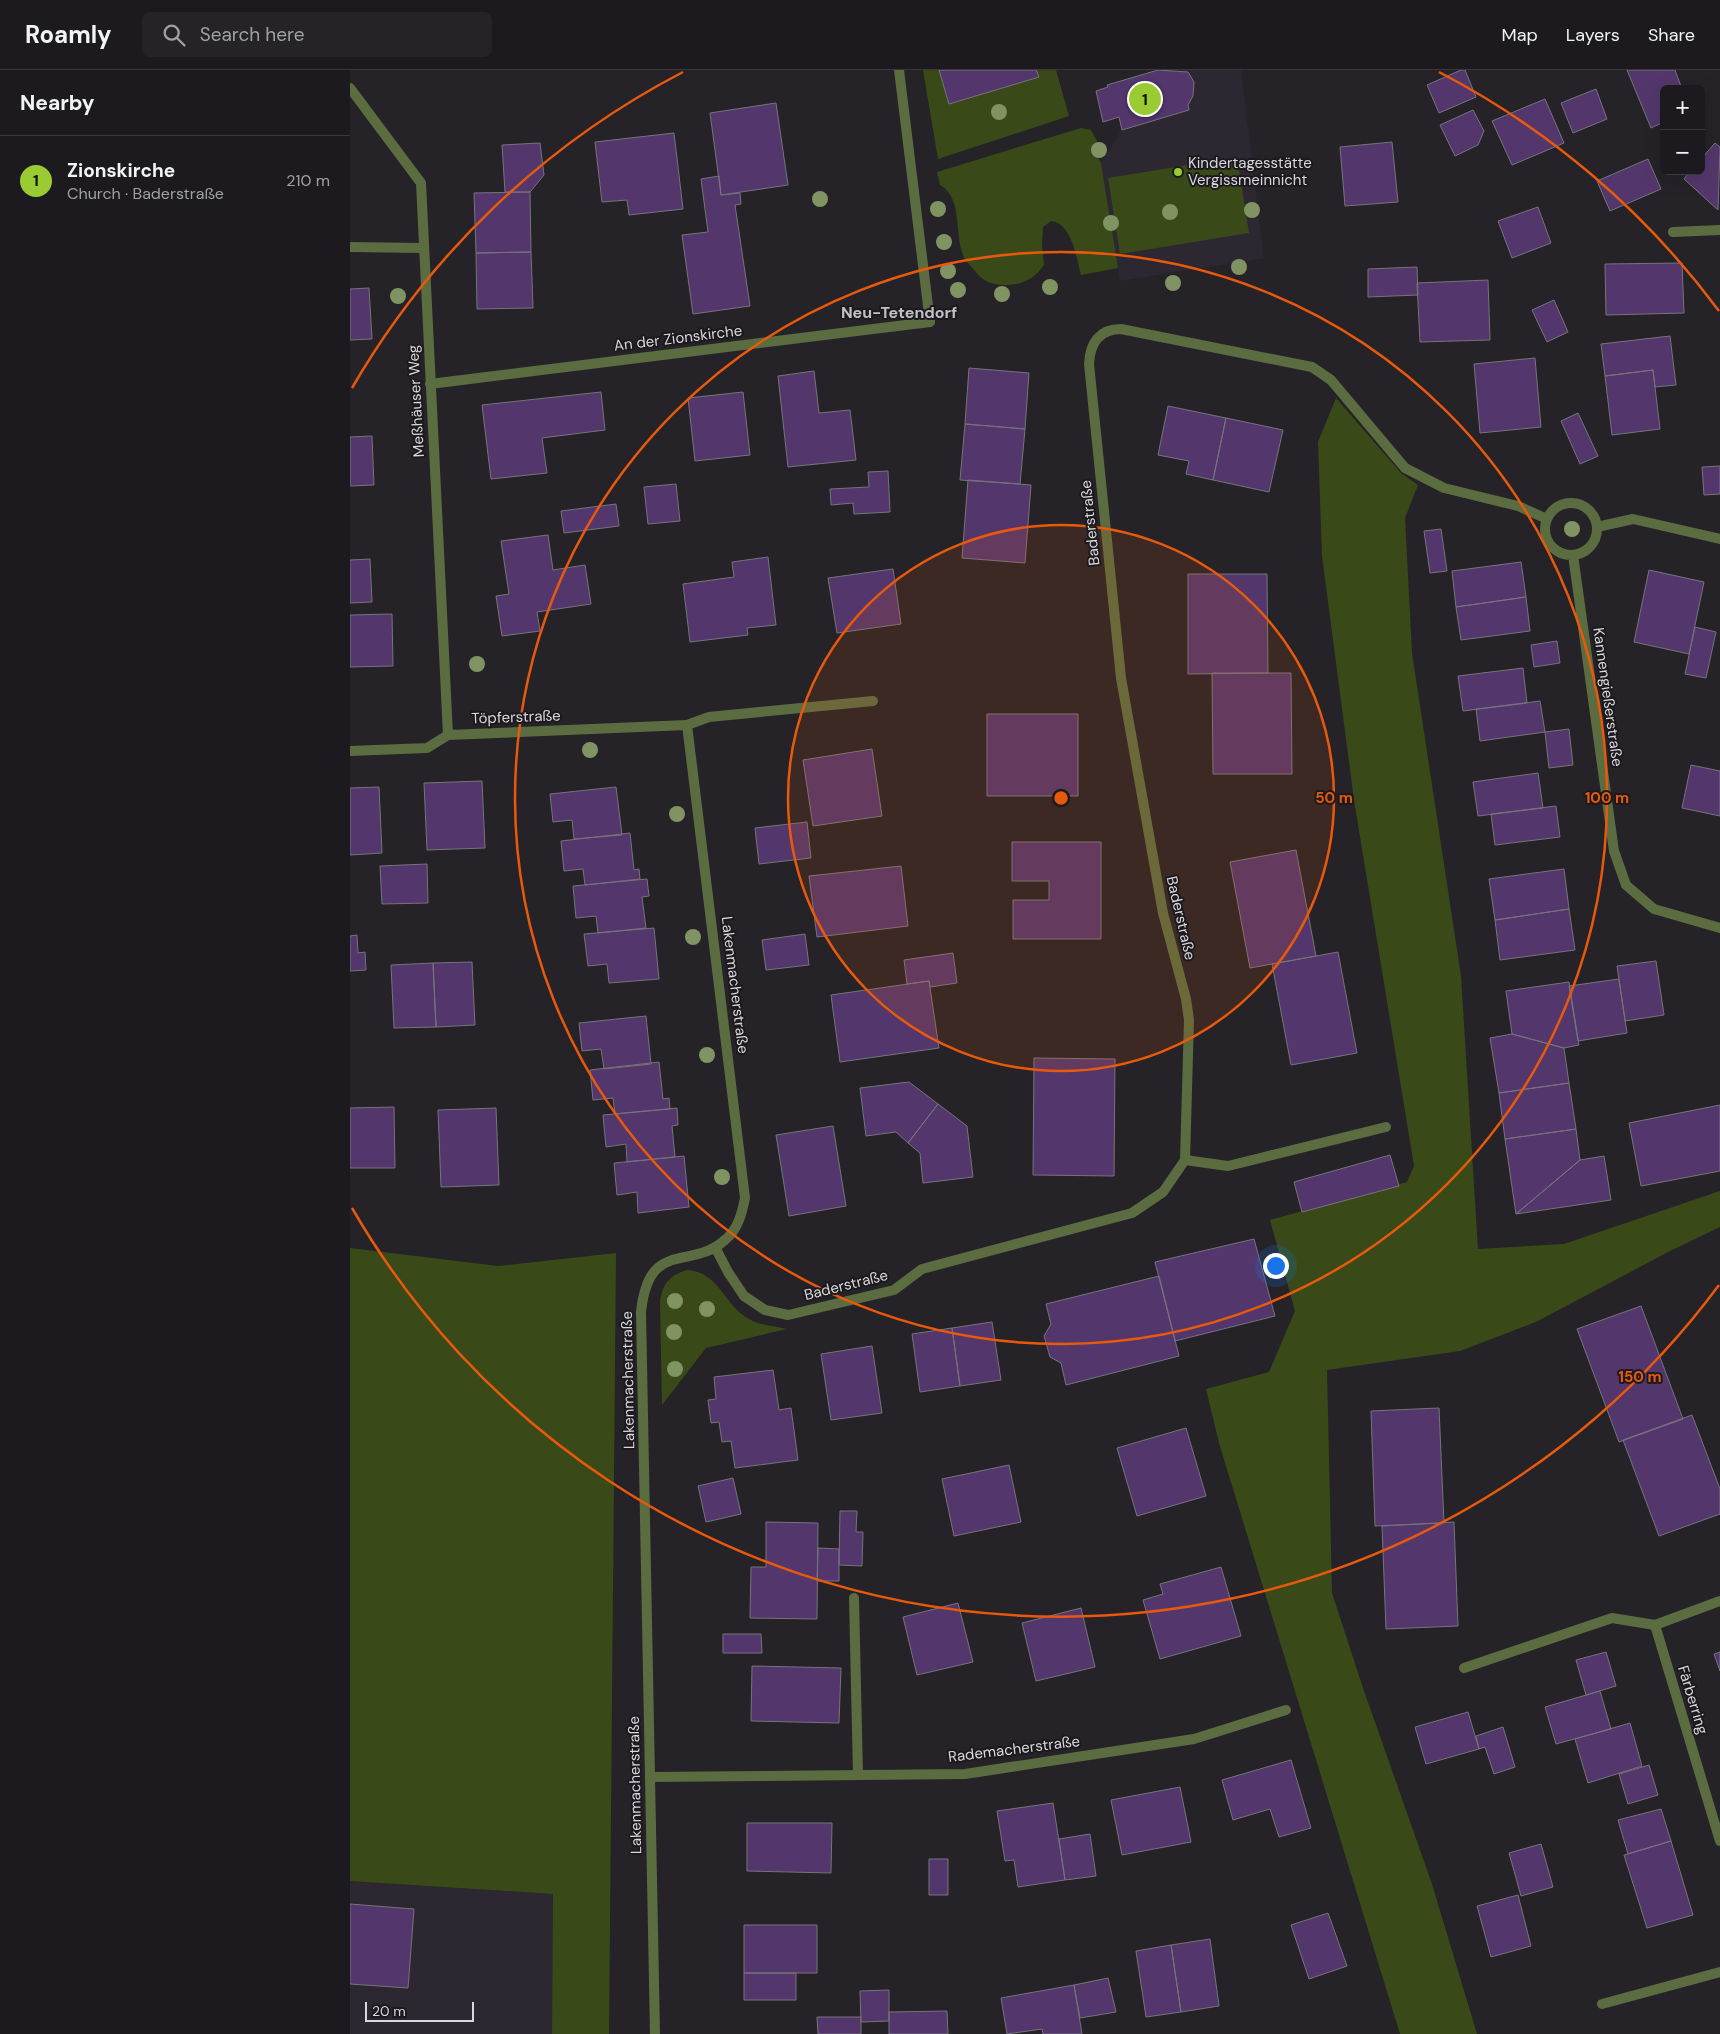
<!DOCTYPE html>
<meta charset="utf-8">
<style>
body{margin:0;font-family:"DM Sans",sans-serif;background:#252327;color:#f1f3f6}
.controls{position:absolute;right:15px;top:15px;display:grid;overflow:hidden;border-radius:8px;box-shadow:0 5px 20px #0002}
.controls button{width:45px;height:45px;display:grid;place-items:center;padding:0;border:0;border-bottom:1px solid #3a383c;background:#1c1a1e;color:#f1f3f6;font:25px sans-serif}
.scale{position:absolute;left:15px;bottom:12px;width:109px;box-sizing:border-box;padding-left:5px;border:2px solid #d9d7db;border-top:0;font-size:14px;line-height:18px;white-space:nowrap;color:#d9d7db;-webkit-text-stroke:4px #1c1a1e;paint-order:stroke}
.you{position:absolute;left:925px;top:1195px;width:18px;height:18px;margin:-12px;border:4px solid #fff;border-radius:50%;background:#1a73e8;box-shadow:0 0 0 8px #1a73e833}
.badge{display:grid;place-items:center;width:32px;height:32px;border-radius:50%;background:#9bcb33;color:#111;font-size:16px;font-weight:700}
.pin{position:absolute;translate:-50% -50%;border:2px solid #fff;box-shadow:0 1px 5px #0006}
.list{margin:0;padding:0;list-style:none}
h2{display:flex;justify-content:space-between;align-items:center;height:65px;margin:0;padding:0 20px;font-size:21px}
h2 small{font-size:16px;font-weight:400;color:#a0a1a4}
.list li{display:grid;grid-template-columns:32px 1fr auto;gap:15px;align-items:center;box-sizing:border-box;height:90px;padding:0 20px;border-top:1px solid #3a383c}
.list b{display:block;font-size:19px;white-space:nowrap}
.list p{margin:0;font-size:16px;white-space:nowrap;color:#a0a1a4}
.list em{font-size:16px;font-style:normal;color:#a0a1a4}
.icon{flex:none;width:28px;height:28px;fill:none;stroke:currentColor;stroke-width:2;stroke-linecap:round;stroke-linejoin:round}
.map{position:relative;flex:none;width:1370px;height:1964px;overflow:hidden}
header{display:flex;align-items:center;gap:30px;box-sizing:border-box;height:70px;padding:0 25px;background:#1c1a1e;border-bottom:1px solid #3a383c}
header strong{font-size:24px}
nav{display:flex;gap:28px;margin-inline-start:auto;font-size:18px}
.search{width:350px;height:45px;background:#252327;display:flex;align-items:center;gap:12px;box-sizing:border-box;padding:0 18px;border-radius:8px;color:#a0a1a4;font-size:19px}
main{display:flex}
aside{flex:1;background:#1c1a1e}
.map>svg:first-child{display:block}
.built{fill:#2d2732}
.green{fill:#394a18}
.building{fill:#53376c;stroke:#76747a}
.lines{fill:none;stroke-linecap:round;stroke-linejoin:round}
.service{stroke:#5b6c40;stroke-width:10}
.minor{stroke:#5b6c40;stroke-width:10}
.tree{fill:#809363}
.ring{fill:none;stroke:#e8590c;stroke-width:2.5}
.poi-dot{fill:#9bcb33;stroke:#1c1a1e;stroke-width:2}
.labels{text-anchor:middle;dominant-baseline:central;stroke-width:4;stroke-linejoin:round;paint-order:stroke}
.poi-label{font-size:15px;fill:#d9d7db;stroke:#1c1a1e;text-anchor:start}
.street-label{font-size:15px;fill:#d9d7db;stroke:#1c1a1e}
.neighbourhood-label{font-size:16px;font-weight:bold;fill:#c2bfc5;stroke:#1c1a1e}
.centre{fill:#e8590c;stroke:#1c1a1e;stroke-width:2.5}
.ring-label{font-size:15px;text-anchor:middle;font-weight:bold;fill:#e8590c;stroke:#1c1a1e;stroke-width:4;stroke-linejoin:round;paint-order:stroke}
</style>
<header>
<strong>Roamly</strong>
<div class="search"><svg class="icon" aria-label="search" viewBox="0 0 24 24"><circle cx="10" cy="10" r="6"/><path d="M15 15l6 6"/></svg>Search here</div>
<nav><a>Map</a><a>Layers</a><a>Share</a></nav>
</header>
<main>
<aside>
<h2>Nearby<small></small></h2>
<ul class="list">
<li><span class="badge">1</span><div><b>Zionskirche</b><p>Church · Baderstraße</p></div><em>210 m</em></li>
</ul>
</aside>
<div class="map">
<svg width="1370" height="1964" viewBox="0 0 1370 1964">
<rect width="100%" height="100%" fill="#252328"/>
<path class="built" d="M 828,0 L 891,0 L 914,188 L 770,211 L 751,93 L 772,60 L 839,40 L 838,35 L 843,26 L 844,12 L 838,2 Z
M 0,1811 L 203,1824 L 202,1964 L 0,1964 Z"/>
<path class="green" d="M 573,0 L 589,0 L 599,34 L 688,7 L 686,0 L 706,0 L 719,46 L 588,89 Z
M 731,58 L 741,60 L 747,71 L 743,79 L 751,93 L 768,198 L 731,205 C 726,187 722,153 701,151 L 693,157 L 692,175 L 694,195 C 685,208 674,214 658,215 C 644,215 634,213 625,201 C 620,195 614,190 612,182 C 605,162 612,127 590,115 L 587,102 Z
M 887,87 L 899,163 L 770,184 L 758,108 Z
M 986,328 L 1051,403 L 1068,415 L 1055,448 L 1062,583 L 1111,906 L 1128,1179 L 1214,1174 L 1370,1121 L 1370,1157 L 1320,1181 L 1186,1252 L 1110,1281 L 977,1300 L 982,1523 L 1013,1618 L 1082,1814 L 1127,1964 L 1050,1964 L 869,1373 L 856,1319 L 919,1302 L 945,1241 L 920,1150 L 1057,1112 L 1064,1096 L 1004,730 L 972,486 L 968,372 Z
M 0,1178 L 148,1196 L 266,1183 L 259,1964 L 202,1964 L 203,1824 L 0,1811 Z
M 337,1200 C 371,1203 372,1234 399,1249 C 409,1255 425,1256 437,1259 L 356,1278 L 312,1335 L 310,1231 C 313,1213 320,1205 337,1200 Z"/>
<path class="building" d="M 589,0 L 686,0 L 689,7 L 599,34 Z
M 808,0 L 838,2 L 844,12 L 843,26 L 838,35 L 839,40 L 772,60 L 769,47 L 753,52 L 746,21 L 758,17 L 757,15 Z
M 1111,0 L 1115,0 L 1126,27 L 1089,43 L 1077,15 Z
M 1277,0 L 1325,0 L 1332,19 L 1314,19 L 1314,52 L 1301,58 Z
M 1246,19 L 1257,49 L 1223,63 L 1211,33 Z
M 1195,29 L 1214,73 L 1162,95 L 1142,51 Z
M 426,33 L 438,115 L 371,125 L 360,43 Z
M 1123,40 L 1134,61 L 1128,75 L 1105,86 L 1090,55 Z
M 324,63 L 333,139 L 279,145 L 277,130 L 252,132 L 245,72 Z
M 1042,72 L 1048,132 L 995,136 L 990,77 Z
M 190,73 L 194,105 L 180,122 L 155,122 L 152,75 Z
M 1365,73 L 1370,77 L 1368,140 L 1334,109 L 1340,101 L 1351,101 L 1351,89 Z
M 1298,89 L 1311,119 L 1260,141 L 1247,111 Z
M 369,106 L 371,125 L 390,123 L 391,134 L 385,135 L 400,236 L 343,244 L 332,165 L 358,162 L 351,109 Z
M 180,122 L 181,182 L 126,183 L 124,123 Z
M 1188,137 L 1201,173 L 1162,188 L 1148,151 Z
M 181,182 L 183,238 L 127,239 L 126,183 Z
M 1332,193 L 1334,243 L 1256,245 L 1255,194 Z
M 1067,197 L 1068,225 L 1018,227 L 1018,199 Z
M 1138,210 L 1140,270 L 1070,272 L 1067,213 Z
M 19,218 L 22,269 L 0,270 L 0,219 Z
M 1204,230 L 1218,262 L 1197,272 L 1182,240 Z
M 1320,266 L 1326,315 L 1305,317 L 1303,300 L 1255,306 L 1251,274 Z
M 1185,288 L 1191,357 L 1130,363 L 1124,294 Z
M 619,298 L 679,303 L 675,359 L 615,354 Z
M 1303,300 L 1310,359 L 1262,365 L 1255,306 Z
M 464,301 L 469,343 L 500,340 L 506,390 L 438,397 L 428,306 Z
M 251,322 L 255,360 L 192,368 L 197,403 L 141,409 L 132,335 Z
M 393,322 L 400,385 L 345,391 L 338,328 Z
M 818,336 L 876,348 L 863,410 L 836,404 L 839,391 L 808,385 Z
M 1228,343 L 1248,386 L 1230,394 L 1211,351 Z
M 876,348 L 933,360 L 919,422 L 863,410 Z
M 615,354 L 675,359 L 670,414 L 610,410 Z
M 22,366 L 24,415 L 0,416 L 0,367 Z
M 1370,396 L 1370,424 L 1354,425 L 1352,397 Z
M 538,401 L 540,442 L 504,444 L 503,433 L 481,435 L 480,419 L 519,417 L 518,402 Z
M 618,410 L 681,415 L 675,493 L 612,488 Z
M 326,414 L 330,451 L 298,454 L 294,417 Z
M 266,434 L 269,456 L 214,463 L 211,441 Z
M 1091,459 L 1097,501 L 1080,503 L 1074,461 Z
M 198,465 L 203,500 L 235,495 L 241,534 L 187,542 L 190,561 L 152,566 L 146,526 L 159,524 L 151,471 Z
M 418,487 L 426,555 L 397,558 L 398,565 L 340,572 L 333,514 L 384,507 L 382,492 Z
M 20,489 L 22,532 L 0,533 L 0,490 Z
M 1171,492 L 1176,527 L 1106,537 L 1102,501 Z
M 543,499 L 551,554 L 487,563 L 478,508 Z
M 1299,500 L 1354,512 L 1339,584 L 1284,572 Z
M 838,504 L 917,504 L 918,603 L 838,604 Z
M 1176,527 L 1180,561 L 1111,570 L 1106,537 Z
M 42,544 L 43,596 L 0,597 L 0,545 Z
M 1345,557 L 1366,562 L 1356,608 L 1335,604 Z
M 1207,571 L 1210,593 L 1184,597 L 1181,575 Z
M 1173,598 L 1177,633 L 1113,641 L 1108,606 Z
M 862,603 L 941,603 L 942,704 L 863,704 Z
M 1190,631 L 1195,662 L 1130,671 L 1126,639 Z
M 637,644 L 728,644 L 728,726 L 637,726 Z
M 1219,659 L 1223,695 L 1199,698 L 1195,662 Z
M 522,679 L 532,746 L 463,756 L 453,690 Z
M 1341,695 L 1370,701 L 1370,746 L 1332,738 Z
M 1188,703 L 1193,738 L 1128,746 L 1123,712 Z
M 132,711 L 135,778 L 77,780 L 74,713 Z
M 29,717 L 32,783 L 0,785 L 0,718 Z
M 266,717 L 272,765 L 224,769 L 222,750 L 203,752 L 200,724 Z
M 1206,736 L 1210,767 L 1145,775 L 1141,744 Z
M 457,752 L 461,788 L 409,794 L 405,758 Z
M 280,763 L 284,800 L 289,799 L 290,809 L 235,815 L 233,799 L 214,801 L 211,771 Z
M 662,772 L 751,772 L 751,869 L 663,869 L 663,830 L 699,830 L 699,811 L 662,811 Z
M 946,780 L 966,886 L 900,898 L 880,792 Z
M 77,794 L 78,833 L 32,834 L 30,796 Z
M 551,796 L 558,856 L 467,867 L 459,806 Z
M 1214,799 L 1219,839 L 1145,850 L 1139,809 Z
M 297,809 L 299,826 L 292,827 L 296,858 L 248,863 L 246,846 L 226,848 L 223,816 Z
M 1219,839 L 1225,880 L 1150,890 L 1145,850 Z
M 304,858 L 309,909 L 259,913 L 257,894 L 238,896 L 234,864 Z
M 455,864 L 459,895 L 416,900 L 412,870 Z
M 7,865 L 8,883 L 15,882 L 16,900 L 0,901 L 0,866 Z
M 988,882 L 1007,983 L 941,995 L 922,894 Z
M 603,883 L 607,913 L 580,917 L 579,911 L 557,914 L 554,890 Z
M 1306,891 L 1314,945 L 1275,951 L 1267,896 Z
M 122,892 L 125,955 L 86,957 L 83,893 Z
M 83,893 L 86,957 L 44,958 L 41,895 Z
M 1269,909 L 1277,963 L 1228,971 L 1219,916 Z
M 579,911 L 589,978 L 490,992 L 481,925 Z
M 1219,912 L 1229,975 L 1214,978 L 1162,964 L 1156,921 Z
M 296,946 L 301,994 L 254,999 L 251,979 L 232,981 L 229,953 Z
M 1162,964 L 1214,978 L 1219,1013 L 1149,1023 L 1140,968 Z
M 684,988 L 765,989 L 764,1106 L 683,1105 Z
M 309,992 L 313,1029 L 319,1028 L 320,1039 L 265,1044 L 263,1028 L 243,1030 L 240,1000 Z
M 559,1012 L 588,1034 L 558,1073 L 546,1062 L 516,1066 L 510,1018 Z
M 1219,1013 L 1226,1059 L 1155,1069 L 1149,1023 Z
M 588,1034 L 617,1056 L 623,1107 L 573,1113 L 570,1083 L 558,1073 Z
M 1370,1035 L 1370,1101 L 1291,1116 L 1279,1053 Z
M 44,1037 L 45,1098 L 0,1098 L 0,1038 Z
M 146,1038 L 149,1115 L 91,1117 L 88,1040 Z
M 327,1038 L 328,1055 L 322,1056 L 325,1087 L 277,1092 L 276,1074 L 256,1077 L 253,1045 Z
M 483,1056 L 496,1136 L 439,1146 L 426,1065 Z
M 1226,1059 L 1230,1090 L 1166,1144 L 1155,1069 Z
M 1040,1085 L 1049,1116 L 952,1142 L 944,1112 Z
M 334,1086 L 339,1137 L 288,1143 L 287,1122 L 267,1125 L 264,1093 Z
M 1254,1086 L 1261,1130 L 1166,1144 L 1230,1090 Z
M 904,1169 L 925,1246 L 825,1271 L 805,1192 Z
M 809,1206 L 829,1286 L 716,1315 L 711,1293 L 700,1287 L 694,1266 L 701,1254 L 696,1234 Z
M 1291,1236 L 1333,1349 L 1269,1372 L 1227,1259 Z
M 642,1252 L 651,1310 L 610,1316 L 602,1258 Z
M 602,1258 L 610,1316 L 570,1322 L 562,1264 Z
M 522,1276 L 532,1343 L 481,1350 L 471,1284 Z
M 423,1300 L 429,1340 L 441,1338 L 448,1390 L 385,1398 L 381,1371 L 372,1372 L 369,1352 L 361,1353 L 358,1330 L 366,1329 L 364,1307 Z
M 1089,1338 L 1094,1453 L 1025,1456 L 1021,1341 Z
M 1342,1345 L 1370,1419 L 1370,1444 L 1309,1466 L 1273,1370 Z
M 836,1358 L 856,1426 L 787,1446 L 767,1378 Z
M 659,1395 L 671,1452 L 604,1466 L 592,1409 Z
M 383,1408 L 391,1444 L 356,1452 L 348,1416 Z
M 490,1441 L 507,1441 L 506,1462 L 513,1462 L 512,1496 L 489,1495 Z
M 416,1452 L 468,1453 L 467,1549 L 400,1548 L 401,1497 L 416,1497 Z
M 1104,1452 L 1108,1556 L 1036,1559 L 1032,1456 Z
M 468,1478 L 489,1479 L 489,1511 L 467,1511 Z
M 871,1497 L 891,1566 L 810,1589 L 793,1530 L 813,1524 L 810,1514 Z
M 608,1533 L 623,1592 L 567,1605 L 553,1547 Z
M 731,1538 L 745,1597 L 686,1611 L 672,1553 Z
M 373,1564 L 411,1564 L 412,1583 L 373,1583 Z
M 1256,1582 L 1266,1616 L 1236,1625 L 1226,1590 Z
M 1370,1582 L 1370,1601 L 1364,1584 Z
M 402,1596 L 491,1598 L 489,1653 L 401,1651 Z
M 1250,1621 L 1261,1659 L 1206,1674 L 1195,1637 Z
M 1118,1642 L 1129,1679 L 1076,1694 L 1065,1657 Z
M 1280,1653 L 1292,1696 L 1238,1713 L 1225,1669 Z
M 1153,1657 L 1165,1697 L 1144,1704 L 1135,1677 L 1129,1679 L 1126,1666 Z
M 941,1690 L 961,1758 L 929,1767 L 920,1739 L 883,1750 L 872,1710 Z
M 1299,1695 L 1308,1725 L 1278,1734 L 1269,1704 Z
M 830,1717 L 841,1772 L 772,1785 L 761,1730 Z
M 703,1733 L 715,1810 L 668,1817 L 664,1790 L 655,1791 L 647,1741 Z
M 1311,1739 L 1321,1771 L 1278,1784 L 1268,1750 Z
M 397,1753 L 482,1753 L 481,1803 L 397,1801 Z
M 740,1764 L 746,1806 L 715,1810 L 709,1769 Z
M 1321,1771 L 1343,1845 L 1297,1858 L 1274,1785 Z
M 1191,1774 L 1203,1817 L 1171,1826 L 1159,1783 Z
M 579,1789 L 598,1789 L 598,1825 L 579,1825 Z
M 1168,1825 L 1181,1876 L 1141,1887 L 1127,1836 Z
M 0,1834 L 64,1839 L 58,1918 L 0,1914 Z
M 978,1843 L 997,1896 L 959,1909 L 941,1855 Z
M 394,1855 L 467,1855 L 467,1903 L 394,1903 Z
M 860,1869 L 869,1936 L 831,1942 L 821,1875 Z
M 821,1875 L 831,1942 L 796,1947 L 786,1881 Z
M 394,1903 L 446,1903 L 446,1930 L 394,1930 Z
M 758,1908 L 766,1942 L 730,1948 L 724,1915 Z
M 724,1915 L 732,1964 L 693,1964 L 692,1959 L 657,1964 L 651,1928 Z
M 539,1920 L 539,1951 L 511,1952 L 510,1921 Z
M 597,1941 L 598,1964 L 539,1964 L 539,1942 Z
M 467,1947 L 511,1947 L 511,1964 L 468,1964 Z"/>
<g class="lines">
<path class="service" d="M 549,0 L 580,252
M 1323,162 L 1370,160
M 0,177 L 74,178
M 337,655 L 359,647 L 523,631
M 835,1090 L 878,1096 L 1036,1057
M 504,1528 L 508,1705
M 1252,1934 L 1370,1902"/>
<path class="minor" d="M 0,18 L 71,113 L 98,665
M 80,314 L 580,252
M1195 459a26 26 0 1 1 52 0a26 26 0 1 1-52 0Z
M 1247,457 L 1283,449 L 1370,469
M 1223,485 L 1264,781 L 1276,815 L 1304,839 L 1370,858
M 0,681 L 77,678 L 98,665 L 337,655 L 395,1128 C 392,1143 388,1159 376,1169 C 341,1202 299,1167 291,1242 L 305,1964
M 365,1177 L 378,1202 L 394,1226 L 415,1240 L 438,1245 L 544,1220 L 572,1199 L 782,1143 L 813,1122 L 835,1090 L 839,950 L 836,929 L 813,843 L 771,608 L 739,294 C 740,273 749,259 771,259 L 962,297 L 981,310 L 1055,398 L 1094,418 L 1168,436 L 1197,449
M 1305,1555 L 1370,1771
M 1114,1598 L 1262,1548 L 1305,1555 L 1370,1531
M 300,1707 L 615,1704 L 844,1669 L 936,1640"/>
</g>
<g class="tree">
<circle cx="649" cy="42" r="8"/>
<circle cx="749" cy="80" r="8"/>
<circle cx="470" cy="129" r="8"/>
<circle cx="588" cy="139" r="8"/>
<circle cx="902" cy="140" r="8"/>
<circle cx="820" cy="142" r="8"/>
<circle cx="761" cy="153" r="8"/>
<circle cx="594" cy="172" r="8"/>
<circle cx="889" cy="197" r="8"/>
<circle cx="598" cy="201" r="8"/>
<circle cx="823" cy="213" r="8"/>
<circle cx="700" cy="217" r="8"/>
<circle cx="608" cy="220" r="8"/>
<circle cx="652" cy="224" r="8"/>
<circle cx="48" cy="226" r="8"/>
<circle cx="1222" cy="459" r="8"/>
<circle cx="127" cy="594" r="8"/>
<circle cx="240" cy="680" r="8"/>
<circle cx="327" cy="744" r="8"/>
<circle cx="343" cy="867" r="8"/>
<circle cx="357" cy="985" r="8"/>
<circle cx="372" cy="1107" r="8"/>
<circle cx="325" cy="1231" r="8"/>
<circle cx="357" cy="1239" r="8"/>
<circle cx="324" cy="1262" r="8"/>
<circle cx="325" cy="1299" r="8"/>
</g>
<circle cx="711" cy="728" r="273" fill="#e8590c" fill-opacity=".12"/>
<g class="ring">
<circle cx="711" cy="728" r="273"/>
<circle cx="711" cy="728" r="546"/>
<path d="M1369 1215A819 819 0 0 1 2 1138M2 318A819 819 0 0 1 333 2M1089 2A819 819 0 0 1 1369 241"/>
</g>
<circle class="poi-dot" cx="828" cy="102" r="5"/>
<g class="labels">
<g class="poi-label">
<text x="838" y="93">Kindertagesstätte<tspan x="838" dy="17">Vergissmeinnicht</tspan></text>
</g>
<g class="street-label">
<text transform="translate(328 268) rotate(-7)">An der Zionskirche</text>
<text transform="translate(66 331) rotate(-93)">Meßhäuser Weg</text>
<text transform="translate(740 453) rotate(-96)">Baderstraße</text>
<text transform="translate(1258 627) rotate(82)">Kannengießerstraße</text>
<text transform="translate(166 647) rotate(-2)">Töpferstraße</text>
<text transform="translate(831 848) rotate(77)">Baderstraße</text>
<text transform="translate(385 915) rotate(83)">Lakenmacherstraße</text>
<text transform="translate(496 1215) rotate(-14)">Baderstraße</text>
<text transform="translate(278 1310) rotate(-91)">Lakenmacherstraße</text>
<text transform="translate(1343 1630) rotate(73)">Färberring</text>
<text transform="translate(664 1679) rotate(-7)">Rademacherstraße</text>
<text transform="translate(285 1715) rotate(-91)">Lakenmacherstraße</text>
</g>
<g class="neighbourhood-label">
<text x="549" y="242">Neu-Tetendorf</text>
</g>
</g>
<circle cx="711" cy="728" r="8" class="centre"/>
<g class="ring-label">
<text x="984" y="733">50 m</text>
<text x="1257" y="733">100 m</text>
<text x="1290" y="1312">150 m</text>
</g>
</svg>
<div class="controls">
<button>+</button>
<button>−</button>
</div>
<div class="scale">20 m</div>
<div class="you"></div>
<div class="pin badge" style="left:795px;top:29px">1</div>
</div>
</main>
